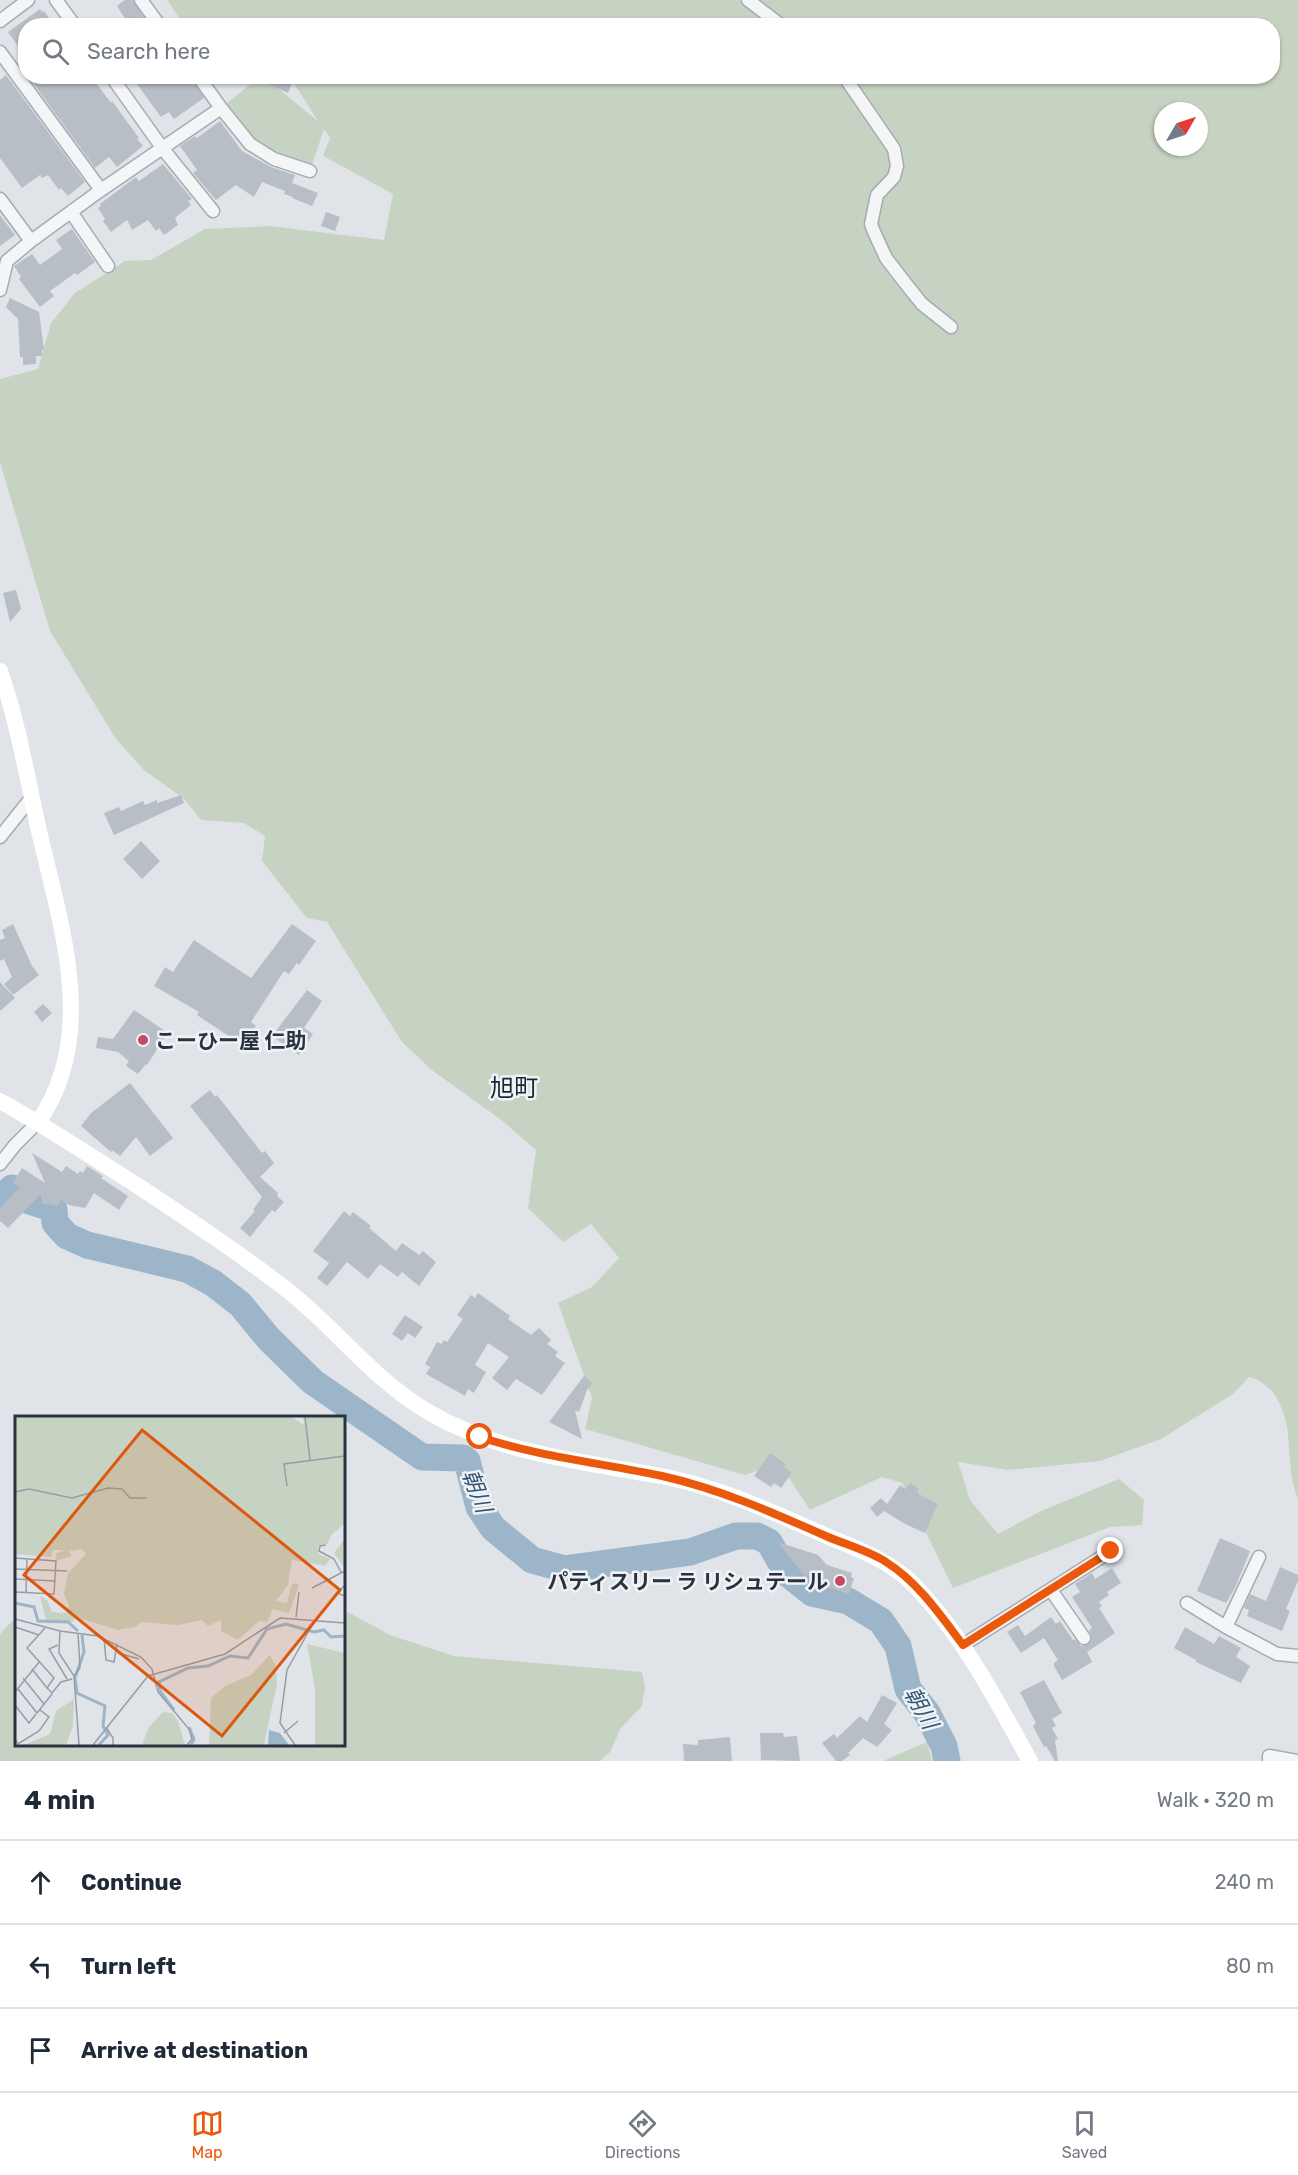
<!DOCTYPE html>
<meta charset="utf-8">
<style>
body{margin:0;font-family:Rubik,"Noto Sans JP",sans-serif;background:#f2f2f3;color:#1f2937}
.compass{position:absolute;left:1154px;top:102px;width:54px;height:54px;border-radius:50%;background:#fff;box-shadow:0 2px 4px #0004;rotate:51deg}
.stop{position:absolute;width:18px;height:18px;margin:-14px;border:4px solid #ea580c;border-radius:50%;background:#fff}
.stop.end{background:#ea580c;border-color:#fff;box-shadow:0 2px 6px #0008}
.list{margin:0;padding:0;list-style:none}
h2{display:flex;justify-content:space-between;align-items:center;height:78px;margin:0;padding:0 24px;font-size:26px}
h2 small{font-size:20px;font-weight:400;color:#747a83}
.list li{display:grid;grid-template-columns:39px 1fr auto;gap:18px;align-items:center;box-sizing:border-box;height:84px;padding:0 24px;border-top:2px solid #e0e1e3}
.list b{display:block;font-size:22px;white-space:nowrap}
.list em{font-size:20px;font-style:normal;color:#747a83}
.icon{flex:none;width:33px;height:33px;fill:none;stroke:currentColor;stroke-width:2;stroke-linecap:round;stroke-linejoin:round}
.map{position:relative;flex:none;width:1298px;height:1761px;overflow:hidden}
.search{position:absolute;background:#fff;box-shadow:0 2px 4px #0004;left:18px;right:18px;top:18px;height:66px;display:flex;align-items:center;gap:15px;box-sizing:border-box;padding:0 21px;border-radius:24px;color:#747a83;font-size:22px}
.sheet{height:330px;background:#fff}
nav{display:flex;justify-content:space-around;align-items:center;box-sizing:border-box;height:84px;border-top:2px solid #e0e1e3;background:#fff;font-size:16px;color:#747a83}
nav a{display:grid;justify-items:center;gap:3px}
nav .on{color:#ea580c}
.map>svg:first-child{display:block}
.green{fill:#c7d3c2;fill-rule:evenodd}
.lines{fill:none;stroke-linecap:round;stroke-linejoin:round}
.river{stroke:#9cb5c9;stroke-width:27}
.building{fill:#b8bec6}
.street-casing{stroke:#a5abb3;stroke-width:15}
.street{stroke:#f3f5f7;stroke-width:12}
.secondary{stroke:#fff;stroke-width:16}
.route{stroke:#ea580c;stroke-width:8}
.poi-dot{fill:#cc4764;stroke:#f0f3f6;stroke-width:2}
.labels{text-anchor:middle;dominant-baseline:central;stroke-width:5;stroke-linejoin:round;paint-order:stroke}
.poi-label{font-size:21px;font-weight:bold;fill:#293340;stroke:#f0f3f6;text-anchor:start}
.water-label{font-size:22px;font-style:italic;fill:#345574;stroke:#f0f3f6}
.quarter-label{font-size:24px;fill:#1b2431;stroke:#f0f3f6}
.inset-river{fill:none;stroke:#9cb5c9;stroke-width:3}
.inset-road{fill:none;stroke:#979da5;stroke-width:1.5}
.view{fill:#de570f;fill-opacity:0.15;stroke:#de570f;stroke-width:3}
.inset-edge{fill:none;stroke:#293340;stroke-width:3}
</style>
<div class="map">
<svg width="1298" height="1761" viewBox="0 0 1298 1761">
<rect width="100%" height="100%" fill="#e0e4e9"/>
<path class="green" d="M 167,0 L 1298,0 L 1298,1499 C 1282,1458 1298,1426 1272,1391 C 1265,1385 1259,1379 1249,1377 L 1233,1394 L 1161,1439 L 1100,1461 L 1007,1470 L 958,1462 L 970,1500 L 998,1534 L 1041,1511 L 1119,1479 L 1144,1500 L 1142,1525 L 1110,1527 L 953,1588 L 902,1483 L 882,1477 L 810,1510 L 779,1463 L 745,1475 L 585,1429 L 592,1398 L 558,1303 L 592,1287 L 619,1258 L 591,1224 L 563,1242 L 528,1208 L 536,1150 L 500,1119 L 433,1071 L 402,1042 L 327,922 L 307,918 L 262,861 L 265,836 L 244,823 L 201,820 L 184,799 L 144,770 L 116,739 L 50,631 L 0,462 L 0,379 L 38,369 L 51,323 L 75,293 L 125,261 L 151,260 L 205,229 L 270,226 L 384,240 L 393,194 L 323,156 L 330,138 L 324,129 L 310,171 L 259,149 L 221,108 L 259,77 L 264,77 L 318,121 L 290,77 L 1272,76 L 1272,26 L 185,26 ZM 1163,111 L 1199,111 L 1199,147 L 1163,147 Z
M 344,1610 L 390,1635 L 454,1656 L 642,1672 L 645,1687 L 642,1706 L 621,1728 L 610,1752 L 600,1761 L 0,1761 L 0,1634 L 16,1617 L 16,1744 L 344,1744 Z
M 927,1742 L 932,1761 L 883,1761 Z"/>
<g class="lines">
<path class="river" d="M 0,1200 L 12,1188 L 26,1200 L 54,1209 L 55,1223 L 67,1236 L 87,1245 L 187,1269 L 213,1283 L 240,1304 L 269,1339 L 313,1382 L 422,1457 L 463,1458 L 467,1461 L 479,1507 L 493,1528 L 532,1560 L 565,1569 L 690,1552 L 736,1536 L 757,1536 L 769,1542 L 787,1573 L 812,1593 L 848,1601 L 881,1621 L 898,1646 L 908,1689 L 927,1713 L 944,1746 L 947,1761"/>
</g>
<path class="building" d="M 125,0 L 133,0 L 149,26 L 130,26 L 117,6 Z
M 40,9 L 42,12 L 44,11 L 55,26 L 26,26 L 26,57 L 8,32 Z
M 6,75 L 85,182 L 68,196 L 61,188 L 59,190 L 48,175 L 42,178 L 40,175 L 22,188 L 0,158 L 0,80 Z
M 28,76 L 57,76 L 63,84 L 73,76 L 91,76 L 111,103 L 112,101 L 139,138 L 137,139 L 143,146 L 117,167 L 109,157 L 95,168 Z
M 131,76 L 190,76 L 204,98 L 174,119 L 169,112 L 161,117 Z
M 249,76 L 295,76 L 288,93 Z
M 220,121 L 242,151 L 271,167 L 295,175 L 292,183 L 318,193 L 312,206 L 292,198 L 293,197 L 284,194 L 285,191 L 262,182 L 254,197 L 236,185 L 216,200 L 193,173 L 197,170 L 180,146 L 195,136 L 197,138 Z
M 163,164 L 192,199 L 188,201 L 191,205 L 175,218 L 178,225 L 164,235 L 159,228 L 156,231 L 148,220 L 132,230 L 127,220 L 111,232 L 103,221 L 105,219 L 98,208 L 101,206 L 100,204 L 136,177 L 139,181 Z
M 326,212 L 340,217 L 335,231 L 321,226 Z
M 0,215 L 15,235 L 0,246 Z
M 72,229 L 95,262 L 77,275 L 75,273 L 50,291 L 54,296 L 40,307 L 19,279 L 21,277 L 14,266 L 32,254 L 40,265 L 62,249 L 56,240 Z
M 10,298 L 39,312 L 44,350 L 42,350 L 42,356 L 36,356 L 36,364 L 23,365 L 23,357 L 20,357 L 18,319 L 6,307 Z
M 16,590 L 21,609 L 10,622 L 3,593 Z
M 181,795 L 184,803 L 114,835 L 104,813 L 119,807 L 121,811 L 143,801 L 145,805 L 157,800 L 157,803 Z
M 141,841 L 160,861 L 142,879 L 123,859 Z
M 13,924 L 32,966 L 39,975 L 13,995 L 4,984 L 12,977 L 4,959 L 0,961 L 0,940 L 5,938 L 2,930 Z
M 292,924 L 316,941 L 299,965 L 297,963 L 289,974 L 284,971 L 251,1022 L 256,1026 L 242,1045 L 197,1015 L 199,1012 L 154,986 L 165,967 L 173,972 L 194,940 L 251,978 Z
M 0,982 L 15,998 L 0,1011 Z
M 307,990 L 322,1001 L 304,1028 L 313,1034 L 299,1055 L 272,1036 Z
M 43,1004 L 52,1013 L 42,1022 L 34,1012 Z
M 134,1010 L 168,1033 L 147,1065 L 146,1064 L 138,1074 L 126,1066 L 129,1061 L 118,1052 L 96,1048 L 98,1037 L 113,1039 Z
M 130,1083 L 173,1138 L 150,1156 L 136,1137 L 120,1156 L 112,1150 L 111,1152 L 81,1126 L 91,1113 Z
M 210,1090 L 215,1097 L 217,1095 L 262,1153 L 265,1151 L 274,1163 L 260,1177 L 278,1193 L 277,1196 L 284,1202 L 275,1212 L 272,1210 L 250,1237 L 240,1228 L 255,1211 L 253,1210 L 262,1197 L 190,1106 Z
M 32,1153 L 62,1172 L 66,1166 L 78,1174 L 80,1171 L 83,1173 L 87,1166 L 103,1176 L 101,1178 L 128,1196 L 119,1210 L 94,1193 L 85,1208 L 69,1205 L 61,1200 L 56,1208 L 55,1205 L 42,1204 L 41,1194 L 8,1228 L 0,1221 L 0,1208 L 20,1187 L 13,1183 L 22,1168 L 45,1183 Z
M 344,1211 L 350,1216 L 353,1212 L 371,1226 L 369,1228 L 396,1251 L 402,1243 L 419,1255 L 423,1251 L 436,1262 L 419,1286 L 402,1272 L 398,1277 L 380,1264 L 368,1279 L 347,1262 L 327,1286 L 317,1278 L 329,1263 L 313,1251 Z
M 478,1293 L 510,1316 L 508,1319 L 531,1335 L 539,1328 L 551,1340 L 547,1344 L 558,1352 L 555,1356 L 565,1363 L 542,1395 L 516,1379 L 507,1390 L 492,1378 L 509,1357 L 488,1343 L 475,1365 L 486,1372 L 474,1393 L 468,1389 L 465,1396 L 426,1374 L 430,1367 L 425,1364 L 437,1342 L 441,1344 L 444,1340 L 447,1342 L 463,1319 L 457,1315 L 471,1295 L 475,1298 Z
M 405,1315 L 423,1327 L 415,1338 L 408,1333 L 402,1341 L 392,1334 Z
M 584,1376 L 593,1383 L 587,1390 L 579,1412 L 575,1410 L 582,1439 L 549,1422 Z
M 770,1453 L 786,1464 L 784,1467 L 792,1473 L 781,1488 L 774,1483 L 771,1487 L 754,1476 Z
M 910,1483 L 919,1489 L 917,1493 L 938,1504 L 925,1533 L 905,1524 L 884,1511 L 877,1517 L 870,1508 L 881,1498 L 887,1504 L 900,1485 L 905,1489 Z
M 1220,1538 L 1250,1551 L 1235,1588 L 1226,1603 L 1197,1591 Z
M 778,1542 L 818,1555 L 827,1565 L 852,1573 L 851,1577 L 854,1578 L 849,1594 L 814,1583 L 808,1575 L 806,1576 L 802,1573 Z
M 1280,1567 L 1298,1575 L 1298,1581 L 1286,1609 L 1290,1611 L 1282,1631 L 1247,1616 L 1249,1610 L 1244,1608 L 1250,1594 L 1266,1601 Z
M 1112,1568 L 1121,1583 L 1107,1592 L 1109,1595 L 1099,1602 L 1102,1606 L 1099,1608 L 1115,1633 L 1087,1652 L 1092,1662 L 1062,1680 L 1054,1666 L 1054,1663 L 1058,1660 L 1044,1638 L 1021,1653 L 1007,1632 L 1018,1625 L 1025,1636 L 1051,1617 L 1056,1624 L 1060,1621 L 1073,1640 L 1075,1639 L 1081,1646 L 1089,1644 L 1092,1638 L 1089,1630 L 1092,1628 L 1072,1597 L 1080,1592 L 1075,1584 L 1092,1573 L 1095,1579 Z
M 1185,1627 L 1214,1644 L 1219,1636 L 1241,1648 L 1236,1657 L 1250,1666 L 1241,1683 L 1196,1662 L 1196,1660 L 1174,1648 Z
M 1044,1680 L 1062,1713 L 1052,1719 L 1056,1726 L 1052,1728 L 1058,1739 L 1055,1740 L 1058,1761 L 1055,1761 L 1046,1746 L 1044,1747 L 1033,1726 L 1036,1723 L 1020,1692 Z
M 882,1695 L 897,1703 L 884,1724 L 892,1730 L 877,1747 L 863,1738 L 848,1753 L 850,1755 L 842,1761 L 836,1761 L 822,1743 L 834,1734 L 837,1738 L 860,1716 L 867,1722 Z
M 760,1733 L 783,1733 L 784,1737 L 797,1736 L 800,1761 L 761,1760 Z
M 730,1737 L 732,1761 L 684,1761 L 683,1744 L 698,1745 L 698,1740 Z"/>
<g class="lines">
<defs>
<path id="street" d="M 56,0 L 75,26
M 141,0 L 160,26
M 748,0 L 782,26
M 0,21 L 28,0
M 0,52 L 101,190
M 111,76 L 163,149 L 213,211
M 844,76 L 894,149 L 897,166 L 894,177 L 877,195 L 871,224 L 874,232 L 886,258 L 906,284 L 922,304 L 951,327
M 221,108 L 250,144 L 274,159 L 310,171
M 0,199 L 31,241 L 101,190 L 221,108 L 198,76
M 71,212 L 108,266
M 0,290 L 7,261 L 31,241
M 0,837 L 32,797
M 0,1164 L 15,1145 L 38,1122
M 1051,1590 L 1084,1638
M 1187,1603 L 1226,1627 L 1277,1654 L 1298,1656
M 1226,1627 L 1259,1557
M 963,1645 L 1111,1551
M 1269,1761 L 1269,1756 L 1297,1761"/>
</defs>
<use href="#street" class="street-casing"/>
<use href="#street" class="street"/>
<path class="secondary" d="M 0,671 C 17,720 26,771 37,822 C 58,918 101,1033 38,1122
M 0,1101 C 46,1126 90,1156 135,1184 C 188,1219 241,1254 291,1293 C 339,1332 376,1382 430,1413 C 500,1453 577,1461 655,1475 C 714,1485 768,1510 822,1534 C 855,1548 890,1560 915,1586 C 964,1637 996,1700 1030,1761"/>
</g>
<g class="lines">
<path class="route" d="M 480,1437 C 540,1457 601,1463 662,1476 C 720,1489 774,1513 828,1537 C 847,1545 869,1551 886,1562 C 918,1582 941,1616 963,1645 L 1111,1551"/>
</g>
<g class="poi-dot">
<circle cx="143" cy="1040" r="6"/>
<circle cx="840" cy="1581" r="6"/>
</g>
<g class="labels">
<g class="poi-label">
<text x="155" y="1040">こーひー屋 仁助</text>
<text x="828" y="1581" text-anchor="end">パティスリー ラ リシュテール</text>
</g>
<g class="water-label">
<text transform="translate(477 1491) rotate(69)">朝川</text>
<text transform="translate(921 1708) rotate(61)">朝川</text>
</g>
<g class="quarter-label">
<text x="514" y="1088">旭町</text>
</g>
</g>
<g transform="translate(15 1416)">
<rect width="330" height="330" fill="#e0e4e9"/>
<path d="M 0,1 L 277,1 L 289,9 L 288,1 L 330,1 L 330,108 L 317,118 L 312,128 L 303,130 L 303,138 L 315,143 L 310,150 L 277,144 L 273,169 L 261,185 L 272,187 L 277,168 L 282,167 L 284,170 L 274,197 L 258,193 L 252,206 L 244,205 L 223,224 L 206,215 L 206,204 L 193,210 L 187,204 L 163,209 L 127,206 L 120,211 L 103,214 L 60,201 L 58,206 L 31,204 L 25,180 L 32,184 L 37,196 L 50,197 L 54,189 L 49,178 L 53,157 L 71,138 L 67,133 L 54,135 L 57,140 L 41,145 L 41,137 L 50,134 L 38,134 L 36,141 L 0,138 ZM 330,122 L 330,151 L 329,151 L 319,137 ZM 292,228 L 330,237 L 330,329 L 300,329 L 300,273 ZM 255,239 L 261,250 L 262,268 L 249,329 L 194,329 L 196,282 L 210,270 L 236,259 ZM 59,283 L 58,310 L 51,329 L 9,329 L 35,318 L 41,295 ZM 148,296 L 157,297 L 163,305 L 170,329 L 127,329 L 134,311 Z" fill="#c7d3c2"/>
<path d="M 254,314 L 265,317 L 274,329 L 253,329 Z" fill="#9cb5c9"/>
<path class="inset-river" d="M 0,187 L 19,191 L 23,205 L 53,206 L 63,215M 67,219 L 69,236 L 60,262 L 62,277 L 90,290 L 88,310 L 93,319 L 84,329M 159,294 L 145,275 L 144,266 L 173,252 L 193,250 L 215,240 L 233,242 L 252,213 L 271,208 L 299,216 L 309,214 L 316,221 L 330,220M 174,311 L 179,323 L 176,329"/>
<path class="inset-road" d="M 290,1 L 295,44M 272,70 L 269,48 L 330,40M 0,76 L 14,73 L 57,82 L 93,72 L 107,73 L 115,82 L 132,82M 311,129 L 305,130 L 304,135 L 319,143 L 326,156M 0,142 L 41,145 L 39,178 L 0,176M 0,153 L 52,155M 0,163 L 40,165M 330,169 L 322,177 L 330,180M 297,172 L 330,155M 11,177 L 12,143M 281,201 L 284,176M 0,203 L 45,215 L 83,220 L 126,241 L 137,253 L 143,276 L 174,313 L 177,323 L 172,329M 0,211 L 24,219M 30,212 L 12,232 L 39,262 L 32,272 L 37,277 L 46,266 L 57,263M 45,215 L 44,237 L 59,260 L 64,329M 89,222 L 91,244 L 99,246 L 102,228M 43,229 L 34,233 L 52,263M 103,237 L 124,243M 17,253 L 32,272M 59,260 L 65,251 L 63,217M 8,262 L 29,288M 3,273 L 22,297 L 37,278M 0,276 L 25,245M 0,289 L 14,307 L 21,298M 91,311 L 98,322 L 98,329M 269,317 L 283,305M 0,323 L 3,328 L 24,315 L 34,301 L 25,294M 78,329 L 133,260 L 210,238 L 265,202 L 330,207M 280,329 L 265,307 L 272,254 L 300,204"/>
<path class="view" d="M 127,14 L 325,174 L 207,320 L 9,159 Z"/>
<rect width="330" height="330" class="inset-edge"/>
</g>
</svg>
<svg class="compass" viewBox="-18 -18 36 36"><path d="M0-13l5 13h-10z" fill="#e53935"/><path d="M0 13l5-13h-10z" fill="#747a83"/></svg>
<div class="stop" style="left:480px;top:1437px"></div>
<div class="stop end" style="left:1111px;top:1551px"></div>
<div class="search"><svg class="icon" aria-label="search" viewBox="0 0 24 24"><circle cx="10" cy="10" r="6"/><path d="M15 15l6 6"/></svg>Search here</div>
</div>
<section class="sheet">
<h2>4 min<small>Walk · 320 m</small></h2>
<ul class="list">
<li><svg class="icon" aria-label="ahead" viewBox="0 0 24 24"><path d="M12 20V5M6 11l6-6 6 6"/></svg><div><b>Continue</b></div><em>240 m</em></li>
<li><svg class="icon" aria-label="left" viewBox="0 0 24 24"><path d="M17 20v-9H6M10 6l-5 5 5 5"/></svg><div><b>Turn left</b></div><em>80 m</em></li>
<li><svg class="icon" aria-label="arrive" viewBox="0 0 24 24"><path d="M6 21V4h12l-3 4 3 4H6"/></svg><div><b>Arrive at destination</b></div></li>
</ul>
</section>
<nav>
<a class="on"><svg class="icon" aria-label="map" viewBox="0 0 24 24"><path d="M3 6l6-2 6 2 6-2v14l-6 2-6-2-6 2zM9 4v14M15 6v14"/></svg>Map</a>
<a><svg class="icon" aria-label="directions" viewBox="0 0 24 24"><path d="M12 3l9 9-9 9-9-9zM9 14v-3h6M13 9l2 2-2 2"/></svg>Directions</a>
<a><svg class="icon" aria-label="saved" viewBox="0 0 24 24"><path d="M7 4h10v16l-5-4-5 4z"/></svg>Saved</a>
</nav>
